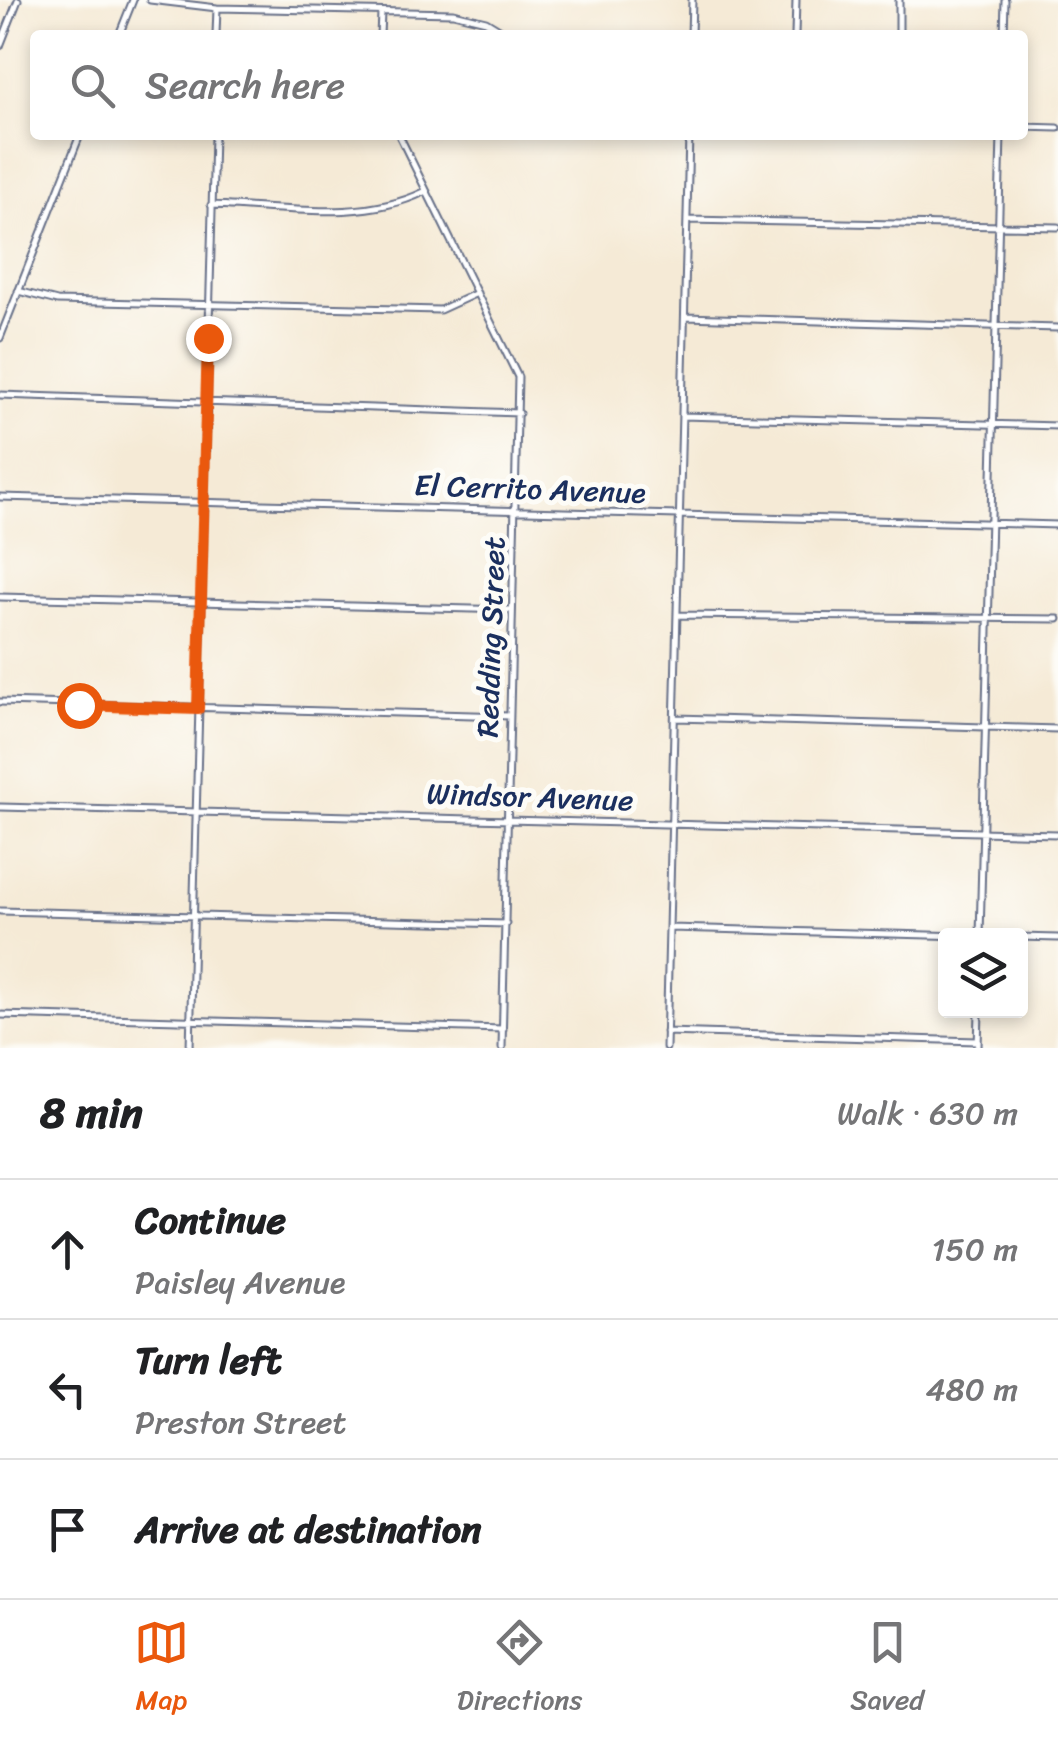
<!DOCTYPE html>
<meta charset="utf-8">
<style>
body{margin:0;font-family:Sriracha,sans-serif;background:#f2f2f2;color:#202124}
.controls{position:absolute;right:30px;bottom:30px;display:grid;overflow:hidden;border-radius:10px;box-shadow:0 5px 15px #0003}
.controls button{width:90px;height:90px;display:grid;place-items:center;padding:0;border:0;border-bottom:2px solid #e0e0e0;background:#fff;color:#202124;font:50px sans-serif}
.stop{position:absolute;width:30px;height:30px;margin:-22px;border:8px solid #ea580c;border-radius:50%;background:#fff}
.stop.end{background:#ea580c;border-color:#fff;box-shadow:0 2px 10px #0008}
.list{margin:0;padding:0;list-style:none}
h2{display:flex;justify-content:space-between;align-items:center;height:130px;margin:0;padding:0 40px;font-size:42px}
h2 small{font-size:32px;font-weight:400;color:#757577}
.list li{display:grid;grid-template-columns:65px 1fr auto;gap:30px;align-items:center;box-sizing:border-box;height:140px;padding:0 40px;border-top:2px solid #e0e0e0}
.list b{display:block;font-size:38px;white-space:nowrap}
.list p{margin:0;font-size:32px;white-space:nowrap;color:#757577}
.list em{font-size:32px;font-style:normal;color:#757577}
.icon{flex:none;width:55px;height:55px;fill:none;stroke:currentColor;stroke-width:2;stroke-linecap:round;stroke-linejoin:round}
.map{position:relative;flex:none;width:1058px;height:1048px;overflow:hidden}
.search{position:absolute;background:#fff;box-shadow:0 5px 15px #0003;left:30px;right:30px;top:30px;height:110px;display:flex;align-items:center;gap:25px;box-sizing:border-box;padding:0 35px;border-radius:10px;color:#757577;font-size:38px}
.sheet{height:550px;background:#fff}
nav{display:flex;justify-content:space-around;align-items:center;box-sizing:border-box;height:140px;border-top:2px solid #e0e0e0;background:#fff;font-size:28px;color:#757577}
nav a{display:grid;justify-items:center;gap:5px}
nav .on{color:#ea580c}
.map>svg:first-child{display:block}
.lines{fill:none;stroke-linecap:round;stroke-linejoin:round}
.minor-casing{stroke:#677088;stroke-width:9}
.minor{stroke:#fff;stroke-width:5}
.route{stroke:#ea580c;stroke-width:12}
.labels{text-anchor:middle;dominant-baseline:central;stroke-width:10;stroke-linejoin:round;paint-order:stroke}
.street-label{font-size:30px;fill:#1b2f5e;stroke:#fdfcf7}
</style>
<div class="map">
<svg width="1058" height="1048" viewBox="0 0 1058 1048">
<rect width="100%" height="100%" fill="#fdfcf7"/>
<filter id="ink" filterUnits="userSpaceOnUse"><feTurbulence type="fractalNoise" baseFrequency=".01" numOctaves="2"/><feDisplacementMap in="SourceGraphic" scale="20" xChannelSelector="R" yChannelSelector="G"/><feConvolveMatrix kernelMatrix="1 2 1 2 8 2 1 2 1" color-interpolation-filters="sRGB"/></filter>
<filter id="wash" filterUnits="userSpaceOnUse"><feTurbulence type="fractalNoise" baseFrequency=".0048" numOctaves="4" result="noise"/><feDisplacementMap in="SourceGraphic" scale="40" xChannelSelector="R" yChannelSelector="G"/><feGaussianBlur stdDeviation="2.25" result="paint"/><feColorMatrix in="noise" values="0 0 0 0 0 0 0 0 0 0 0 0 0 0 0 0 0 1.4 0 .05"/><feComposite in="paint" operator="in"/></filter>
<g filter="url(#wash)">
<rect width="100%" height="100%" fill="#f5ead6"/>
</g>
<g filter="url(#ink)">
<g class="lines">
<defs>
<path id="minor" d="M 150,0 L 217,8 L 453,13 L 486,21 L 509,35
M 119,35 L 133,0
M 216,35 L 217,8
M 380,35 L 381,13
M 691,35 L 692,0
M 795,35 L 796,0
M 899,35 L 899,0
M 1004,35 L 1005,0
M 0,46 L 18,0
M 1023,127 L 1058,128
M 399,135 L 518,377 L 502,1048
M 211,205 C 280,207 361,223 424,192
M 688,220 L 1058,227
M 18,291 L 57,301 L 440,310 L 477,293
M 686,317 L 1058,328
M 0,338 L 80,135
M 0,395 L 519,413
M 682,416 L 1058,426
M 0,497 L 1058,525
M 0,597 L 512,610
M 677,615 L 1058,619
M 0,702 L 510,716
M 676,718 L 1058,729
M 0,807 L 1058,834
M 0,911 L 506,924
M 670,928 L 966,936
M 980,936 L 1001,135
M 1020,937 L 1058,938
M 0,1015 L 503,1029
M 666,1032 L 978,1041
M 190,1048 L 214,135
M 666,1048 L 689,135
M 978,1048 L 979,1011"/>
</defs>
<use href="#minor" class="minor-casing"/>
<use href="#minor" class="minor"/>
</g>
</g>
<g class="lines" filter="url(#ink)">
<path class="route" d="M 79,705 L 198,709 L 208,338"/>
</g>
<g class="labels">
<g class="street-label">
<text transform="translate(530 489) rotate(2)">El Cerrito Avenue</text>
<text transform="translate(491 637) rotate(-88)">Redding Street</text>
<text transform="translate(530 797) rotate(2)">Windsor Avenue</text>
</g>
</g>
</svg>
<div class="controls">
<button><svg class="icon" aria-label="layers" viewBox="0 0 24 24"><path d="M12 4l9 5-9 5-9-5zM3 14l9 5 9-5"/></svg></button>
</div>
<div class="stop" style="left:79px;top:705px"></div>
<div class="stop end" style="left:208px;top:338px"></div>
<div class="search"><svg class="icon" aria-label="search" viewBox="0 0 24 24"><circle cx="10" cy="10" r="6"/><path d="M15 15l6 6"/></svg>Search here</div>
</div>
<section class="sheet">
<h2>8 min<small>Walk · 630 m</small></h2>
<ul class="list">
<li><svg class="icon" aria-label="ahead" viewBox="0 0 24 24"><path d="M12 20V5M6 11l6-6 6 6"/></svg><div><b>Continue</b><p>Paisley Avenue</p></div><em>150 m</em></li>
<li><svg class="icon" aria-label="left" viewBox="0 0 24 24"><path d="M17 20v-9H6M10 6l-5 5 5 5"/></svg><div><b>Turn left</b><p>Preston Street</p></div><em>480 m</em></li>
<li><svg class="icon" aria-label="arrive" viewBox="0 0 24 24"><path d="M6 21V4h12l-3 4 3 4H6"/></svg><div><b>Arrive at destination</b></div></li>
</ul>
</section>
<nav>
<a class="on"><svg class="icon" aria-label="map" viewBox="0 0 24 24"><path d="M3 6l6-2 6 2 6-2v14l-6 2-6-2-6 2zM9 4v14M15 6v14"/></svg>Map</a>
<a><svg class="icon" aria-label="directions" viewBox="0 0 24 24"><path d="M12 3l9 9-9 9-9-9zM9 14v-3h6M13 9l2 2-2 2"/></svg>Directions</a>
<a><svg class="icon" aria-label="saved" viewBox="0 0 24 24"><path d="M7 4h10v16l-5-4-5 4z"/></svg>Saved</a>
</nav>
